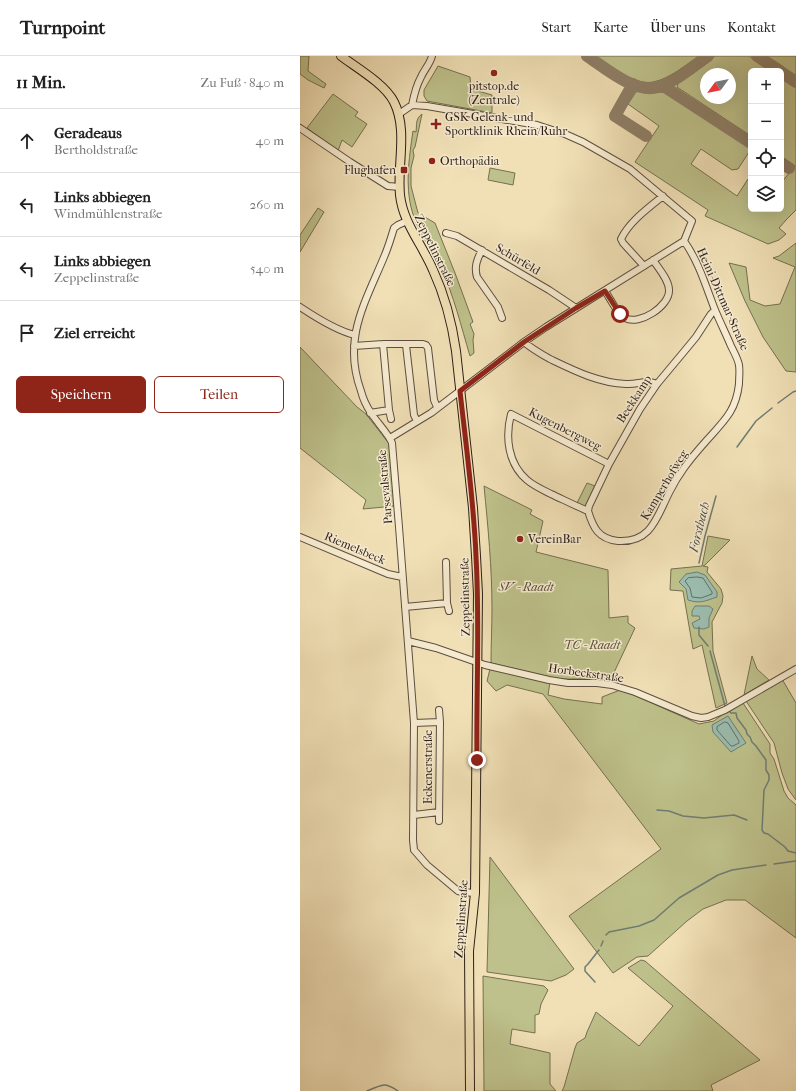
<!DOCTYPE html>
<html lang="de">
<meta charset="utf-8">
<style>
body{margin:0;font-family:"IM FELL French Canon",serif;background:#f6f6f6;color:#222}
.controls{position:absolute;right:12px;top:12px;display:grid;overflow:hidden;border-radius:6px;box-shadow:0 4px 16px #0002}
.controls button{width:36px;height:36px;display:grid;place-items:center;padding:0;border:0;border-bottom:1px solid #e0e0e0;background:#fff;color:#222;font:20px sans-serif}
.compass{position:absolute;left:400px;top:12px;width:36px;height:36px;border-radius:50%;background:#fff;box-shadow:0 4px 16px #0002;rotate:237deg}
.stop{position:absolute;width:12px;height:12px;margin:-9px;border:3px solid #8f2418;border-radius:50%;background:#fff}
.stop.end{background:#8f2418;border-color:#fff;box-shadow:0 1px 4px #0008}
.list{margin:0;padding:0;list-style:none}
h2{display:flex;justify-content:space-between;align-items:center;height:52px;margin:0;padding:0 16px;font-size:17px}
h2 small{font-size:13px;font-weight:400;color:#767676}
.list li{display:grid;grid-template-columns:26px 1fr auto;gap:12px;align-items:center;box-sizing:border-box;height:64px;padding:0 16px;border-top:1px solid #e0e0e0}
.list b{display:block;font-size:15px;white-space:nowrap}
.list p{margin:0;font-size:13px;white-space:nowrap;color:#767676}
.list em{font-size:13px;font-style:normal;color:#767676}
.actions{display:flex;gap:8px;padding:12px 16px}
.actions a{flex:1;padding:9px 0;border:1px solid #8f2418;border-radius:6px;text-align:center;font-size:14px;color:#8f2418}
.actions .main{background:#8f2418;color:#fff}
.icon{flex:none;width:22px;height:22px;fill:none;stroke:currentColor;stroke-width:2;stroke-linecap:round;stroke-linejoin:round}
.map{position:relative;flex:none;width:496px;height:1035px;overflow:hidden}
header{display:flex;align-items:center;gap:24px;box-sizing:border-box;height:56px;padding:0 20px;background:#fff;border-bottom:1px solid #e0e0e0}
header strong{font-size:19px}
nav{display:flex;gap:22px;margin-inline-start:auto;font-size:14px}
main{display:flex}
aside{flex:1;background:#fff}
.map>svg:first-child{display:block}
.green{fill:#bec18b;stroke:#757052;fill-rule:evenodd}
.water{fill:#9bbdb0;stroke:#6f7d73}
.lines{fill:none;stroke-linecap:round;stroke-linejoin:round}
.shore{stroke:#646e64;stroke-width:1}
.stream{stroke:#6f7d73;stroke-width:1.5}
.taxiway{stroke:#8e7f67;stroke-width:12}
.minor-casing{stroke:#5d4e40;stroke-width:8}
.major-casing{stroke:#2c1e18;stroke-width:10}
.minor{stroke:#f6ebd0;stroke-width:6}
.major{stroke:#f1e0b6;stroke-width:8}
.route{stroke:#8f2418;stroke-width:5}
.poi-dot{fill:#8f2418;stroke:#f6ebd0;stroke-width:1.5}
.labels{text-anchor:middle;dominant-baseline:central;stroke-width:3;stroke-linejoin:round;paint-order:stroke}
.poi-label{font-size:12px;fill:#2c1e18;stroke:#f6ebd0;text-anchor:start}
.street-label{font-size:12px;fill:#2c1e18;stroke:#f6ebd0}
.park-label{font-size:12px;font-style:italic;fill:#584f3a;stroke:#f6ebd0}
.water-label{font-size:13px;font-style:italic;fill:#4d4e46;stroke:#f6ebd0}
</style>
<header>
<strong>Turnpoint</strong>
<nav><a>Start</a><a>Karte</a><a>Über uns</a><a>Kontakt</a></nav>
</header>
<main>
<aside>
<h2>11 Min.<small>Zu Fuß · 840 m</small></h2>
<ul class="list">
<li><svg class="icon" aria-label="ahead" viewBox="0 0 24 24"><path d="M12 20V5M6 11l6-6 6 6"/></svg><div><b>Geradeaus</b><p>Bertholdstraße</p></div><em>40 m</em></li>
<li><svg class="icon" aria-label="left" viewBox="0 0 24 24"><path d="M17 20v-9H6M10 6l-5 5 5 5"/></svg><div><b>Links abbiegen</b><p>Windmühlenstraße</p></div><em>260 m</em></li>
<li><svg class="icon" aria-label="left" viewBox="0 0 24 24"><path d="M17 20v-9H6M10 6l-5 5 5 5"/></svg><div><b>Links abbiegen</b><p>Zeppelinstraße</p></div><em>540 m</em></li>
<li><svg class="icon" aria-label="arrive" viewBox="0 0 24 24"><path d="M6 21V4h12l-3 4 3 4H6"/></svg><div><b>Ziel erreicht</b></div></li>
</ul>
<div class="actions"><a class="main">Speichern</a><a>Teilen</a></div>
</aside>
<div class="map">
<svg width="496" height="1035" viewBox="0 0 496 1035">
<rect width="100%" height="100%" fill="#f1e0b6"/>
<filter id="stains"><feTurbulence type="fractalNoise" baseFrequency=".005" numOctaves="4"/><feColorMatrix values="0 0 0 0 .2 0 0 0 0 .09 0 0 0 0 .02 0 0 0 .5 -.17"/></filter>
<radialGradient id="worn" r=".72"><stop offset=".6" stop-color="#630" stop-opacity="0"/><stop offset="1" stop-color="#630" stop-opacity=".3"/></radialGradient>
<path class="green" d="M 0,0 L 9,0 L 8,15 L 26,28 L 24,32 L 8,24 L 0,18 Z
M 295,0 L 399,0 C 386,9 369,23 353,26 C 335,30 309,10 295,0 Z
M 415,0 L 449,0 L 471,15 L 451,15 L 451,80 L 377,31 L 378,27 ZM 406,18 L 430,18 L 430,42 L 406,42 Z
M 466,0 L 496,0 L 496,20 Z
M 138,10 L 170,21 L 171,33 L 192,39 L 192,57 L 127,45 L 124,40 L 124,34 Z
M 481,22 L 496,31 L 496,154 L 486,164 L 479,172 L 486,178 L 479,184 L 468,188 L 405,160 L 408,154 L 335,106 L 359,70 L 328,48 L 336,36 L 340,34 L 365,36 L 451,93 L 438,113 L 432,114 L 401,93 L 391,108 L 437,140 L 448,123 L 451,125 L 451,153 L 481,153 L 481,127 L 495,110 L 481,100 Z
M 33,38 L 58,56 L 55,60 L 67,68 L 52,91 L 42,84 L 38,95 L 7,72 Z
M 122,58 L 115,91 L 113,94 L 114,100 L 111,112 L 111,130 L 118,157 L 135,167 L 155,217 L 173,266 L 170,268 L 174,278 L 173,284 L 174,297 L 170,300 C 161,270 154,240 141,212 C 133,195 120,179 114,161 C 104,134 109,102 113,75 L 116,76 C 117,69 115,63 122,58 Z
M 190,112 L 215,117 L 213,129 L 188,124 Z
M 18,152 L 24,156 L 0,196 L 0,179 Z
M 496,187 L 496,316 L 486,315 L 463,281 L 445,245 L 429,207 L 446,211 L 450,244 L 465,250 L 480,248 L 495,211 L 473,202 L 479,200 Z
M 0,291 L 57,351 L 66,358 L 87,385 L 89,388 L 95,450 L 63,453 L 66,444 L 0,392 Z
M 287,427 L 295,430 L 285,451 L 277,447 Z
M 184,430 L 232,454 L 230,458 L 243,465 L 236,496 L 308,514 L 309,562 L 328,560 L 328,567 L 335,572 L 310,625 L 290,623 L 259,623 L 191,607 C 191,589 192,571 192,552 C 192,512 188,471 184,430 Z
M 408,480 L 430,484 L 405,509 L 403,510 L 408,511 L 407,516 L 421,533 L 423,540 L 422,547 L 412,566 L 413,595 L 427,647 L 416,652 L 402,589 L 393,593 L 383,535 L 370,534 L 371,513 L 402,510 Z
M 452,600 L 457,613 L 469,624 L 444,639 Z
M 190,613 L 250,626 L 248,639 L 264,643 L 302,648 L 302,641 L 320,634 L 336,640 L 399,668 L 414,665 L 427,655 L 443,647 L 470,688 L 470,697 L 474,703 L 484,735 L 488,742 L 496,749 L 496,882 L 445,844 L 426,844 L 403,853 L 387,865 L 348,900 L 337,901 L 313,917 L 269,860 L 361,793 L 243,638 L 207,629 L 196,635 L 187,625 Z
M 482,623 L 496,647 L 496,744 L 488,733 L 482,717 L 474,687 L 446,645 Z
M 190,801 L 274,913 L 266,919 L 251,925 L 187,916 Z
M 341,904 L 345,905 L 460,1004 L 411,1029 L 413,1035 L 262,1035 L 264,1031 L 275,992 L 277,987 L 285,982 L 287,976 L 296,956 L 339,990 L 373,950 L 328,912 Z
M 183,920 L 244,930 L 248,934 L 241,948 L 239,958 L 235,959 L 235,977 L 212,973 L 210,988 L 250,997 L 250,1028 L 256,1035 L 184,1035 Z"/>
<path class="water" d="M 397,516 L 405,519 L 417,536 L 417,541 C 405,545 400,548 388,544 L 386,533 L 379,526 L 386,518 Z
M 395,550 L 409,550 L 413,553 L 409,562 L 409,571 L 404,573 L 394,572 L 392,567 L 400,563 L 399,560 L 392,560 L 392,555 Z
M 428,660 L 446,687 L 431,696 L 413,676 L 412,669 Z"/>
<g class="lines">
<path class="shore" d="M 397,521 L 403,522 L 412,536 L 412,538 L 401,542 L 392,541 L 390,532 L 385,525 L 388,522 Z
M 425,666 L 428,667 L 439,685 L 439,687 L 433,690 L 431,690 L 417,674 L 417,671 Z"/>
<path class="stream" d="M 478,347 L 493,336 L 496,335
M 437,391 L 456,365 L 472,352
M 399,507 L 405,480 L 416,440
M 399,571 L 399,579 L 408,590
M 410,595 L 425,650
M 429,655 L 431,657 L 436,657 L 437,662 L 446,674 L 447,678 L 450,681 L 452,686 L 456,690 L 466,704 L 466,714 L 469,719 L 469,724 L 464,734 L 462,774 L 464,777 L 468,778 L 485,791 L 488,795 L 496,797
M 357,754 L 369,755 L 383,760 L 404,762 L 434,759 L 447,764
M 474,808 L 496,805
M 306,879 L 309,876 L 339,870 L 354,864 L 379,842 L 418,819 L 432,814 L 466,809
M 301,890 L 303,885
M 295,926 L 285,915 L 285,911 L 288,908 L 299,894
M 67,1035 C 83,1029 83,1025 98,1035"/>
<path class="taxiway" d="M 287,0 C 305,12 335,38 358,31 C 377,25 392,11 408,0
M 457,0 L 480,15
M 481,16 L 496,26
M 333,28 L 315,60 L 346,80
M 359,31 L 365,31 L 451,87
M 481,107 L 489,112"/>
<defs>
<path id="minor" d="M 112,49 C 114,39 116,30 121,21 C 124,14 130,8 132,0
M 0,72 L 50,106 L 88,130 L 100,131
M 107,165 L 98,169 L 94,172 C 91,182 88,192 84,201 C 65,247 42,283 61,335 C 63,343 67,351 71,357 C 76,365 90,380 92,387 L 99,471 L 114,667 L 113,784 L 114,794 L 127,809 L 158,835 L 162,836 L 175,837
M 146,177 L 157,180 L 249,234 L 276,252
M 182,194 C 177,203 174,211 177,221 L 198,251 L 202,262
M 344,210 L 323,187 L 321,183 C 329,166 348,152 363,140
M 305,235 C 310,242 317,258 325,262 C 339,270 370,250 369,234 C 369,224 359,213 353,204
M 0,251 C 15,261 37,275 55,279
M 224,286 C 232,293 241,298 250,303 C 275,315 299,327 326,328 C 338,329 345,323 357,328
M 83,288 L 89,354 L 91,363
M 106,289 L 114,359 L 117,365
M 54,290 L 83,288 L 123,288 L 126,289 L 128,292 L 134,344 L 137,351
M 70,357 L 89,354
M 90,382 L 131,357 L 224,286 L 246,271 L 384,185 L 392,165 L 330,113 L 283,86 L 265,78 L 237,69 L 127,50 L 112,49 L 99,58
M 309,408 L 211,358 C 205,381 208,408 227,424 C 234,430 243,434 251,438 C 264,444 276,450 288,455 C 293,471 298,483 318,485 C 352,487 357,460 370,435 C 374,427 379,419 384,412 C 391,402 399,393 407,384 C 424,365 436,355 439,328 C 439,322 440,315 439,309 C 438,303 434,296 431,290 C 426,278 420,266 415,254 C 406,231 399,206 384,185
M 288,455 L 289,450 L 309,408 L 340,353 L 357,328 L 382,298 L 396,281 L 411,258 L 415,254
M 0,481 L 88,518 L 102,521
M 146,506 L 147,547 L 149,555
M 105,551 L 147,547
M 108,585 L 136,592 L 185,609 L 249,624 L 268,627 L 297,627 L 312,629 L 335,636 L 392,660 L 401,662 L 408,661 L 425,654 L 496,613
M 139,654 L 140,666
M 114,667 L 140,666 L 139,765
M 114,759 L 139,756"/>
<path id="major" d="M 41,0 C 57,12 85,28 94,46 C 108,74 97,108 100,139 C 103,167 122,188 133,214 C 145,240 152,267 156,295 L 173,452 L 176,500 L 178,538 L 175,837 L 169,895 L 170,1035"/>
</defs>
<use href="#minor" class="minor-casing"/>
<use href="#major" class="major-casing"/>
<use href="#minor" class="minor"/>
<use href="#major" class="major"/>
</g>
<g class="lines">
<path class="route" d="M 177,704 C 176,637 180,569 176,501 C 174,446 166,390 160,335 L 224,286 L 276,252 L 305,235 L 320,258"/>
</g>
<g class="poi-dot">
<circle cx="194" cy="17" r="4"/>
<path d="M134 62h4v4h4v4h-4v4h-4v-4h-4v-4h4z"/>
<circle cx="132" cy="105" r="4"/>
<rect x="100" y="110" width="8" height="8" rx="2"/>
<circle cx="220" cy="483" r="4"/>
</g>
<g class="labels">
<g class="poi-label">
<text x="194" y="30" text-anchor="middle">pitstop.de<tspan x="194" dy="14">(Zentrale)</tspan></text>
<text x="145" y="61">GSK Gelenk- und<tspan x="145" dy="14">Sportklinik Rhein/Ruhr</tspan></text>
<text x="140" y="105">Orthopädia</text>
<text x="96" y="114" text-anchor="end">Flughafen</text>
<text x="228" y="483">VereinBar</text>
</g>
<g class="street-label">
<text transform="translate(135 194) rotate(64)">Zeppelinstraße</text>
<text transform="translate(218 203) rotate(31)">Schürfeld</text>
<text transform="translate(423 243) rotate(66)">Heini-Dittmar-Straße</text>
<text transform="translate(334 343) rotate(-57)">Beekkamp</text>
<text transform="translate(265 373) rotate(27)">Kugenbergweg</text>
<text transform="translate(364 429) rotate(-59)">Kamperhofweg</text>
<text transform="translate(85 431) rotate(-95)">Parsevalstraße</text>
<text transform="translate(55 492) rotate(23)">Riemelsbeck</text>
<text transform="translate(165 541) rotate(-91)">Zeppelinstraße</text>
<text transform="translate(286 617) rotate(8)">Horbeckstraße</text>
<text transform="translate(128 711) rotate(-90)">Eckenerstraße</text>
<text transform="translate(161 863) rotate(-86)">Zeppelinstraße</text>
</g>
<g class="park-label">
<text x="226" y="531">SV - Raadt</text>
<text x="292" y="589">TC - Raadt</text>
</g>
<g class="water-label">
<text transform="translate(399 471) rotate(-76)">Forstbach</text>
</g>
</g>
<rect width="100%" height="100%" filter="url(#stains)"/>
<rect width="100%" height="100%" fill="url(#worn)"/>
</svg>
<div class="controls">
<button>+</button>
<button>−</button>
<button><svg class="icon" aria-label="locate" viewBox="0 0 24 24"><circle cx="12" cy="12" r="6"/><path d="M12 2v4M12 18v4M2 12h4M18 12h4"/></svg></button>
<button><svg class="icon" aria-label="layers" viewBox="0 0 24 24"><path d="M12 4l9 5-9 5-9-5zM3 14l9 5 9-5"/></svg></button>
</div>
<svg class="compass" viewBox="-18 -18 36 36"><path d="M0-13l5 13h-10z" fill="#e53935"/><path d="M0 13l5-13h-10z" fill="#767676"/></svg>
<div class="stop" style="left:320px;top:258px"></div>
<div class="stop end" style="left:177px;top:704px"></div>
</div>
</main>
